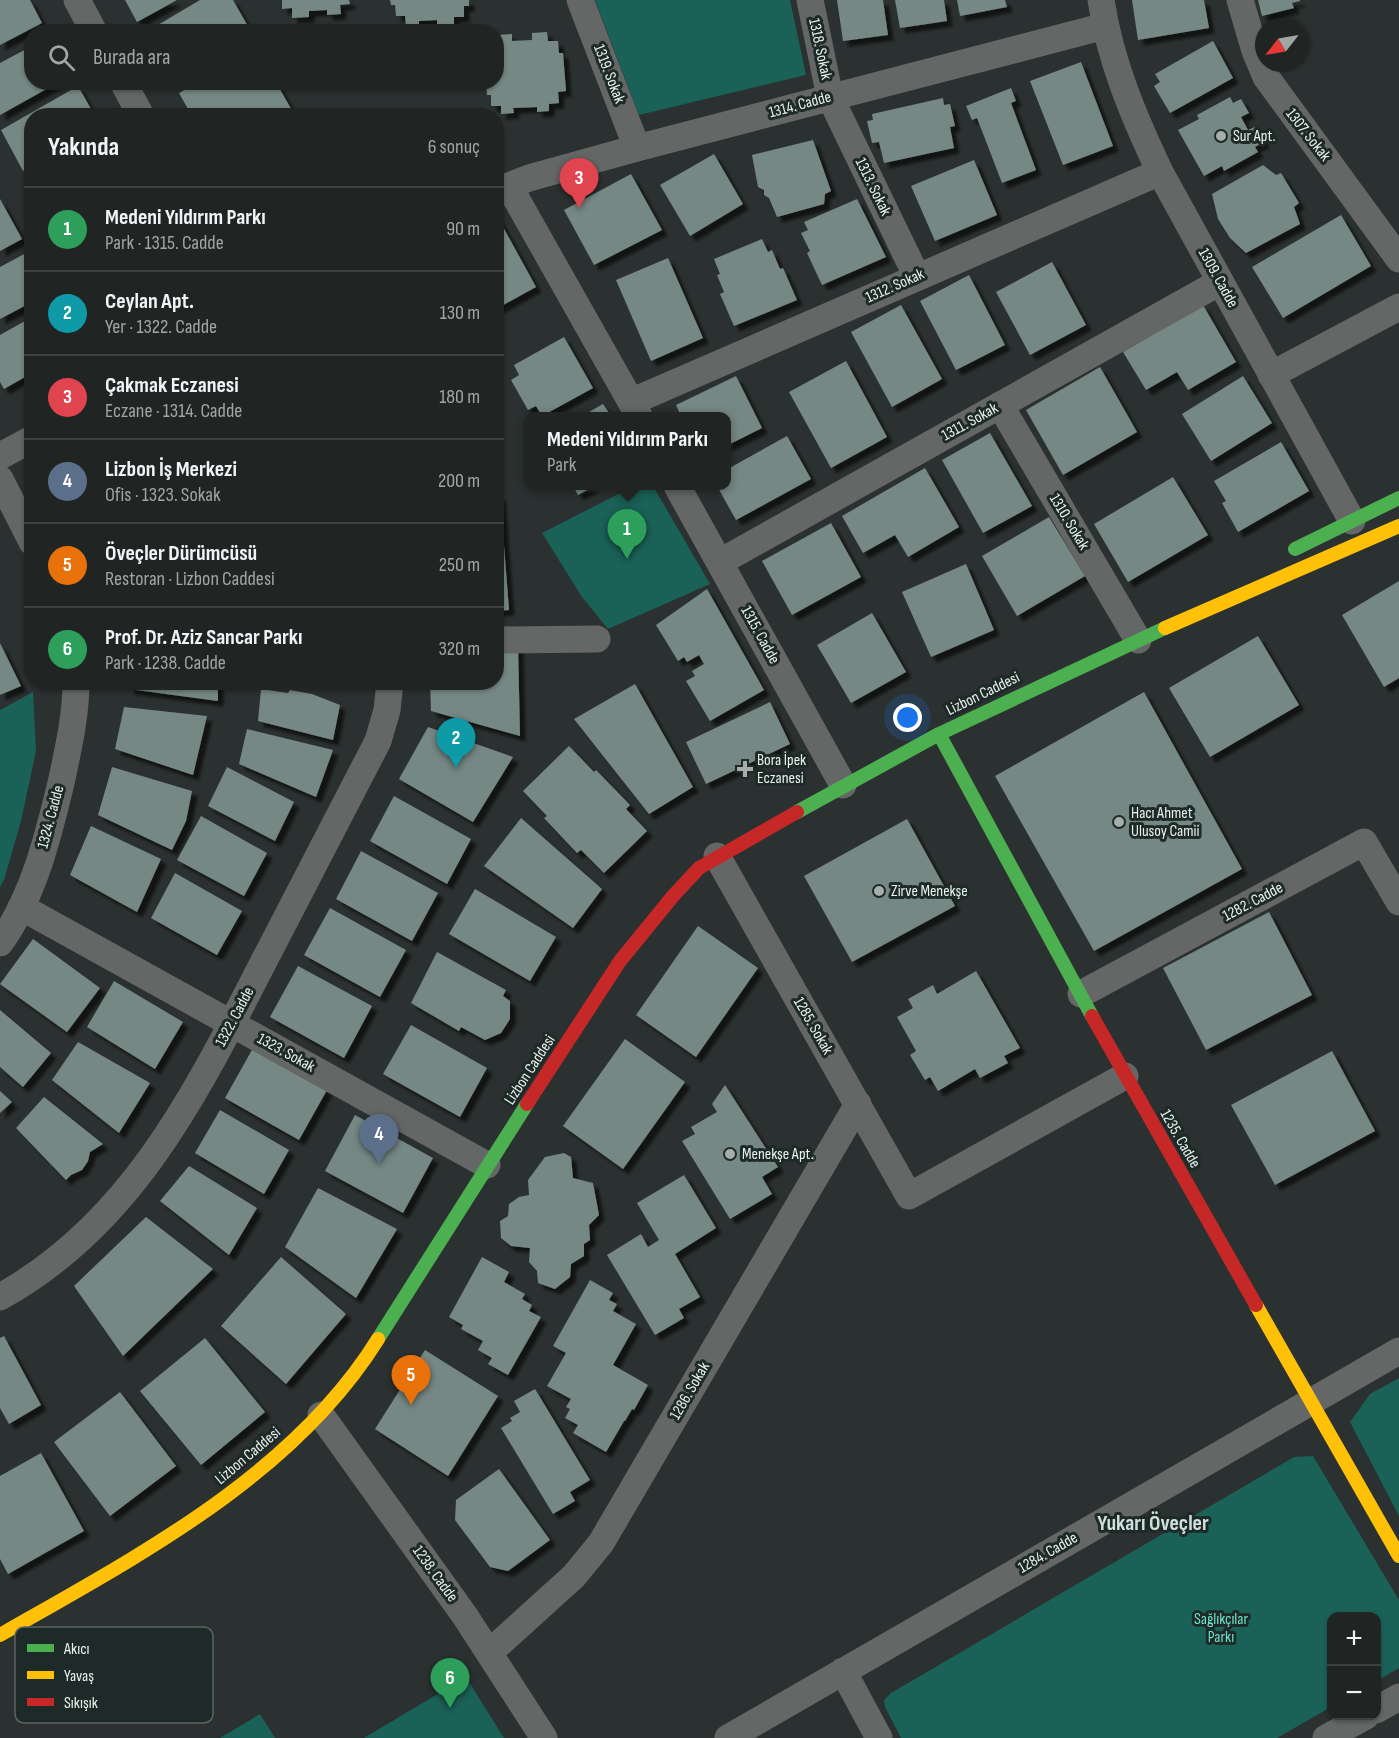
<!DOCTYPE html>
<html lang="tr">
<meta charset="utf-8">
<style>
body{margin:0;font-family:"Sofia Sans Condensed",sans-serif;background:#2d3131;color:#f1f3f6}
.controls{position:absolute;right:18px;bottom:18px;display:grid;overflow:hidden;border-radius:12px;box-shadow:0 2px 4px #0004}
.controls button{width:54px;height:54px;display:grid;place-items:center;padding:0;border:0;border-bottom:2px solid #3d4241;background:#202524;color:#f1f3f6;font:30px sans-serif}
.compass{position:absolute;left:1255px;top:18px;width:54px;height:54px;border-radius:50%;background:#202524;box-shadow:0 2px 4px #0004;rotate:239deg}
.you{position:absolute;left:908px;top:718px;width:21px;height:21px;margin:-15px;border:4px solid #fff;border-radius:50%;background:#1a73e8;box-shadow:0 0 0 9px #1a73e833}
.badge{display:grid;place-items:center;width:39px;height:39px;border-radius:50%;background:#b45309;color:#fff;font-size:20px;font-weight:700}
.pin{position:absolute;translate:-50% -50px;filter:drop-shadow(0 2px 3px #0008)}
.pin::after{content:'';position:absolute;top:32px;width:21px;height:18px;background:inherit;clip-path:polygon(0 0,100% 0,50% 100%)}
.popup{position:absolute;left:524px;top:412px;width:207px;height:78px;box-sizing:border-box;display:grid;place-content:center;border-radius:12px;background:#202524;filter:drop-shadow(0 2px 4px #0005);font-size:20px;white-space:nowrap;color:#a2a5a6}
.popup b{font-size:22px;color:#f1f3f6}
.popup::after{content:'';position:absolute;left:50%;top:100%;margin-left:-12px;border:12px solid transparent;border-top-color:#202524}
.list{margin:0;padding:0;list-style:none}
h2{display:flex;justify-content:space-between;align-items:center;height:78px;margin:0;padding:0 24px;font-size:26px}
h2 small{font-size:20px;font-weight:400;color:#a2a5a6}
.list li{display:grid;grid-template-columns:39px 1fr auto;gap:18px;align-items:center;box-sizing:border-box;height:84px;padding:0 24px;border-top:2px solid #3d4241}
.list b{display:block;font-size:22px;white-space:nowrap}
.list p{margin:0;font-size:20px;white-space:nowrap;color:#a2a5a6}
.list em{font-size:20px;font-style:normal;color:#a2a5a6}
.icon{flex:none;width:33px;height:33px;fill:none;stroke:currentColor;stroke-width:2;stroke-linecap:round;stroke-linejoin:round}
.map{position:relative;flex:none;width:1399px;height:1738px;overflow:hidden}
.search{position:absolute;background:#202524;box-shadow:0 2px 4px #0004;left:24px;top:24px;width:480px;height:66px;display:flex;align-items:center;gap:15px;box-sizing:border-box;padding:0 21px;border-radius:24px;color:#a2a5a6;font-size:22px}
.panel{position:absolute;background:#202524;box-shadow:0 2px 4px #0004;left:24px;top:108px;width:480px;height:582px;border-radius:24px}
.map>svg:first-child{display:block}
.green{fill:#1a6157}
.building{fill:#768884;filter:url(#shadow)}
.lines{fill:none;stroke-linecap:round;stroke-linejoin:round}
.street{stroke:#656767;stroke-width:27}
.fast{stroke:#4caf50;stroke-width:14}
.slow{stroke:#ffc107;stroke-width:14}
.jam{stroke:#c62828;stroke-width:14}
.poi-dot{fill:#a6aeac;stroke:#1e2a27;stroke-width:2}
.labels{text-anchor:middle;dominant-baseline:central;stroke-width:6;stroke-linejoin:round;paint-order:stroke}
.street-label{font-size:16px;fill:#e9f1ef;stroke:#1e2a27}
.poi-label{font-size:16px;fill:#e9f1ef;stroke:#1e2a27;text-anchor:start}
.park-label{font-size:16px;fill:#6de2cd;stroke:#1e2a27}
.district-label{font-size:22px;font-weight:bold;fill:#d0dfdb;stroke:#1e2a27}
.key{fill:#1e2a27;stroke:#5b6663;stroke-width:1.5}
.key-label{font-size:16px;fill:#e9f1ef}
</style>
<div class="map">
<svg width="1399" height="1738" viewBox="0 0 1399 1738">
<defs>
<filter id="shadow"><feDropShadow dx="5.5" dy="5.5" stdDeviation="1.5" flood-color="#0009"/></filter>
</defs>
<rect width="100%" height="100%" fill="#2b3130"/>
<path class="green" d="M 595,0 L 790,0 L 806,75 L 639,115 Z
M 634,486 L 653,486 L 710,584 L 608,629 L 582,597 L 542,533 Z
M 33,692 L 36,751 L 21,821 L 4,880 L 0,887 L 0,710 Z
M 1399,1378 L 1399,1516 L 1350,1422 L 1370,1394 Z
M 1313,1456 L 1399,1600 L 1399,1668 L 1377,1681 L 1376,1616 L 1332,1616 L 1331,1707 L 1277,1738 L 901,1738 L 885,1707 L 884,1700 L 891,1693 L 1294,1457 Z
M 466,1677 L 504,1738 L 364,1738 Z
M 260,1714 L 275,1738 L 220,1738 Z"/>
<path class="building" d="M 0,0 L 30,0 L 42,23 L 0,45 Z
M 125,0 L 177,0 L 137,22 Z
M 200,0 L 233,0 L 249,28 L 244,32 L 146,32 Z
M 282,0 L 349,0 L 350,4 L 340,5 L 341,14 L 327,15 L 327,10 L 309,11 L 309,17 L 292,18 L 292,8 L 282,9 Z
M 390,0 L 469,0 L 469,6 L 464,6 L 464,17 L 454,17 L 454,27 L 437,28 L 437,20 L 419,21 L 419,26 L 406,27 L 405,16 L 396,16 L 395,5 L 391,5 Z
M 837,0 L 883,0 L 888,35 L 843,41 Z
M 895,0 L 944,0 L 947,21 L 900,28 Z
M 957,0 L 1005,0 L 1007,7 L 960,16 Z
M 1132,0 L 1204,0 L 1209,28 L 1138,40 Z
M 1258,0 L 1300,0 L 1300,1 L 1292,3 L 1294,8 L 1262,16 Z
M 547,32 L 548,41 L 558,41 L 559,53 L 563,53 L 566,91 L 558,92 L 559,103 L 549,104 L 549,111 L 537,112 L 537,107 L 513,108 L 514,113 L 501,114 L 501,106 L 491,106 L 491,95 L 487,95 L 486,82 L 496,82 L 498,35 L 512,34 L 512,41 L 532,40 L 532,33 Z
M 1213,41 L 1233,78 L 1170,113 L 1154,86 L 1160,82 L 1155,74 Z
M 32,46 L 32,82 L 59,82 L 0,115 L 0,63 Z
M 1081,62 L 1113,146 L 1063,165 L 1030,81 Z
M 199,82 L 276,82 L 295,116 L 192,116 L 179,93 Z
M 78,86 L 95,116 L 32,116 L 32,166 L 23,171 L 1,130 Z
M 1011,88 L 1016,101 L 1011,103 L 1036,170 L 1002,183 L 977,118 L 972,120 L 966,106 Z
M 1230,97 L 1233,103 L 1241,99 L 1249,113 L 1241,117 L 1248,130 L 1255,127 L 1264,142 L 1255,147 L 1258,152 L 1224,171 L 1222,166 L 1204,176 L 1178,130 L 1199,119 L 1197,115 Z
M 943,98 L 944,105 L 950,104 L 955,126 L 950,127 L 954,148 L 884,163 L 879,142 L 872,143 L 867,121 L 873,120 L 872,114 Z
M 813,140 L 831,191 L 825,194 L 824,204 L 777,217 L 769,198 L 764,195 L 764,190 L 758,187 L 752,155 Z
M 714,154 L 743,204 L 690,236 L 660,185 Z
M 974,160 L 997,215 L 935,241 L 911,186 Z
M 1263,165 L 1276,175 L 1281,173 L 1299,203 L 1294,207 L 1300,224 L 1246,253 L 1230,238 L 1218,219 L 1212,194 Z
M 631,174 L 662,230 L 594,265 L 564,210 Z
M 0,199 L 22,239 L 0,251 Z
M 857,199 L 886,257 L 822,285 L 807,253 L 810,251 L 801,233 L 808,230 L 804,222 Z
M 496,214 L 536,287 L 496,309 Z
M 1341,215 L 1371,266 L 1283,318 L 1252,267 Z
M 762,239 L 768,252 L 772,250 L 780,269 L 783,268 L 797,300 L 734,326 L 720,294 L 724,292 L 717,275 L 720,274 L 714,259 Z
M 28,252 L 32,258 L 32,302 L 0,319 L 0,267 Z
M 668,258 L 703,338 L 651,361 L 616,280 Z
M 1052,262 L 1086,325 L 1030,355 L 996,292 Z
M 969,275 L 1005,345 L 956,370 L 920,301 Z
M 901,305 L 942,379 L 892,407 L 851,332 Z
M 1203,305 L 1236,362 L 1188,390 L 1177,372 L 1146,390 L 1123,352 Z
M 32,317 L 32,373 L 4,389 L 0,382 L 0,335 Z
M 564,337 L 593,388 L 542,416 L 536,406 L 528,410 L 511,380 L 519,375 L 514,365 Z
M 846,361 L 887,437 L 831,468 L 789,392 Z
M 1100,367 L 1137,432 L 1063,475 L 1026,410 Z
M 736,376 L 762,428 L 726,446 L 726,416 L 681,416 L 676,405 Z
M 1243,376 L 1272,423 L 1211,461 L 1182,414 Z
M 603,404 L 611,416 L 582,416 Z
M 990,433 L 1032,506 L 983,533 L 942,460 Z
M 787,436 L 811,479 L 736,520 L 717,486 L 726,486 L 726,470 Z
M 1281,442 L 1309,491 L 1238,532 L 1222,503 L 1226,501 L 1214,481 Z
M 925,468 L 959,527 L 908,557 L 895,535 L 863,553 L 842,516 Z
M 1173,477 L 1208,535 L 1128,582 L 1094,524 Z
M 573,486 L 595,486 L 578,495 Z
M 500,495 L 509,610 L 496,611 L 496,497 Z
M 1049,517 L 1085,576 L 1017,616 L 982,556 Z
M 831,523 L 861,577 L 792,615 L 762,561 Z
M 966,564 L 994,630 L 931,657 L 902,592 Z
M 1399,581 L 1399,678 L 1384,687 L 1342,615 Z
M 707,589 L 764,690 L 710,721 L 686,681 L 695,676 L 692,671 L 704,664 L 699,655 L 687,662 L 684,657 L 678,661 L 656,625 Z
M 872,613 L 906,672 L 851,703 L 817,645 Z
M 1258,636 L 1299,705 L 1210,757 L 1169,688 Z
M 0,643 L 21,686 L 0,695 Z
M 518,646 L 520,736 L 431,711 L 430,682 L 496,682 L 496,648 Z
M 129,682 L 218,682 L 218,701 L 129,689 Z
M 635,684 L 693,787 L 649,814 L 574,719 Z
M 261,689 L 288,693 L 290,690 L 312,694 L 340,705 L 333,740 L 258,721 Z
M 1144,692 L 1242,869 L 1094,951 L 995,776 Z
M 770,702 L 790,744 L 706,784 L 686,742 Z
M 124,707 L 207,716 L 193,775 L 115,749 Z
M 428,727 L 513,757 L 473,822 L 399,779 Z
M 247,729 L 333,750 L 316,797 L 239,764 Z
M 569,746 L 594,772 L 596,770 L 630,805 L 626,809 L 647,831 L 604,873 L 581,850 L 577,853 L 544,818 L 547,816 L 523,791 Z
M 112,767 L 192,791 L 186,821 L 172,850 L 98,815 Z
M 227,767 L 294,802 L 275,841 L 208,806 Z
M 394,796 L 471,839 L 447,884 L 370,841 Z
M 201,816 L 267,853 L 244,896 L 177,860 Z
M 521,818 L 602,889 L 573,928 L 484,866 Z
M 907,819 L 955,906 L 852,962 L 804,876 Z
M 91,826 L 161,859 L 137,912 L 70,875 Z
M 361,851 L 438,893 L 412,941 L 336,899 Z
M 175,873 L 242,911 L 217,955 L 151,918 Z
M 475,889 L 556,937 L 530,981 L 449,934 Z
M 330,908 L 406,950 L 380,997 L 304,955 Z
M 1269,912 L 1312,995 L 1206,1050 L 1163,968 Z
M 698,926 L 758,968 L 696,1057 L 636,1015 Z
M 33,939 L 100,988 L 67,1032 L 0,984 Z
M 437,952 L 506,990 L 503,996 L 510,1001 L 510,1019 L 501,1033 L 485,1040 L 461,1027 L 459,1031 L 411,1003 Z
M 298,966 L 372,1006 L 344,1058 L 270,1017 Z
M 976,971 L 1020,1048 L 1004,1056 L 1008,1063 L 980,1078 L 975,1069 L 938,1091 L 930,1077 L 925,1080 L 910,1055 L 916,1051 L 897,1017 L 913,1008 L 908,999 L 933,985 L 937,994 Z
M 114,981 L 183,1022 L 155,1069 L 87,1027 Z
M 0,1010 L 51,1053 L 23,1087 L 0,1067 Z
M 411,1025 L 487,1068 L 460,1117 L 383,1074 Z
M 625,1039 L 685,1082 L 623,1169 L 563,1126 Z
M 78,1042 L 150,1083 L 119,1133 L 52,1080 Z
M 253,1048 L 327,1090 L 299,1140 L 225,1098 Z
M 1332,1051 L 1375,1131 L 1275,1185 L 1231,1105 Z
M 725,1085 L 778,1167 L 762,1177 L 772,1194 L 730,1219 L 682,1141 L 695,1134 L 691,1127 L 717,1112 L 712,1104 Z
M 0,1091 L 12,1102 L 0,1113 Z
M 44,1097 L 103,1144 L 90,1152 L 88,1161 L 82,1170 L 71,1175 L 66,1180 L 16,1128 Z
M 220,1110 L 289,1150 L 264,1194 L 195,1153 Z
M 355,1115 L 433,1158 L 403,1213 L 325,1171 Z
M 564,1153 L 571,1157 L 573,1178 L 593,1183 L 599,1215 L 589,1225 L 590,1240 L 584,1244 L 584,1256 L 571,1264 L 570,1277 L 555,1289 L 538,1283 L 537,1271 L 529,1262 L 530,1248 L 511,1246 L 501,1238 L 500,1221 L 508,1216 L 509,1204 L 519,1197 L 529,1195 L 528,1180 L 545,1157 Z
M 189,1166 L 257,1208 L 229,1255 L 160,1201 Z
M 684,1175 L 716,1228 L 675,1254 L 700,1297 L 679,1309 L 684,1318 L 655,1335 L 607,1255 L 641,1234 L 648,1247 L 659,1240 L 637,1203 Z
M 318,1188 L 397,1229 L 356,1298 L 285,1247 Z
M 146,1217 L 213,1269 L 123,1356 L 74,1286 Z
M 281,1257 L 346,1314 L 286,1384 L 221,1326 Z
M 482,1257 L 509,1272 L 504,1282 L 525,1294 L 522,1299 L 532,1305 L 529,1311 L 541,1317 L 508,1375 L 488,1364 L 492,1358 L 478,1350 L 483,1341 L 461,1329 L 463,1325 L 449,1317 Z
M 590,1280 L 613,1293 L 609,1300 L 617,1304 L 613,1311 L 636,1324 L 613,1365 L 648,1385 L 634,1410 L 632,1409 L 625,1421 L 624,1421 L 606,1452 L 573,1433 L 578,1425 L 565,1418 L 570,1409 L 566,1407 L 571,1399 L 547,1386 L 566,1353 L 553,1346 Z
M 4,1336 L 41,1405 L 9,1424 L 0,1408 L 0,1338 Z
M 205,1338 L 265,1412 L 201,1465 L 140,1391 Z
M 425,1350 L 498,1396 L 448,1476 L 375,1429 Z
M 535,1389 L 590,1480 L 570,1492 L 575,1501 L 553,1514 L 501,1428 L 512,1421 L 510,1418 L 520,1412 L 514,1401 Z
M 120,1392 L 176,1466 L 110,1516 L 54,1442 Z
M 41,1453 L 84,1531 L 8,1574 L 0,1559 L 0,1476 Z
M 499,1469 L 550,1540 L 508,1571 L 490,1567 L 455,1520 L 456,1500 Z"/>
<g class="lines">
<path class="street" d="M 77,0 L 94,32
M 580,0 L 637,148
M 810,0 L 830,97 L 917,277
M 1101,0 C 1110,61 1134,117 1160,172 L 1352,521
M 1240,0 L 1255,51 L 1266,77 L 1399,259
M 123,82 L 141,116
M 509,186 L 639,416
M 496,191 L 529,178 L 637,148 L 1105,26
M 1271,375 L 1399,307
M 631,402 L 1160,172
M 1000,405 L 1138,640
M 0,456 L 32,439
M 0,479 L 32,542
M 677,486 L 843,785
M 720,562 L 1220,282
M 496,640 L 597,639
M 717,856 L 909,1196 L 1125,1076
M 21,907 L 487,1165
M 0,943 C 33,898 48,837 61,783 C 68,750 76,716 76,682
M 1081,994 L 1364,842 L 1399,902
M 0,1297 C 134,1223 198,1089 265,959 C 303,887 340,814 378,741 L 387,710 L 390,682
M 321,1415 L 465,1616 L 544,1738
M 490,1652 L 574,1576 L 601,1543 L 858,1104
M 843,1671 L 879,1738
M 1376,1710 L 1399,1697
M 728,1738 L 1399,1351
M 1326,1738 L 1366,1716"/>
<path class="fast" d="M 1295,549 L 1399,498
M 939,734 L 1092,1016
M 797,812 L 939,734 L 1165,628
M 378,1339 L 527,1104"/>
<path class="slow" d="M 1165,628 L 1399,526
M 1256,1305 L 1399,1556
M 0,1635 C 136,1557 293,1476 378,1339"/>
<path class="jam" d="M 1092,1016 L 1256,1305
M 527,1104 L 620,961 L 673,896 L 699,868 L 797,812"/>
</g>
<g class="poi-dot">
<circle cx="1221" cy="136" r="6"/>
<path d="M742 760h6v6h6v6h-6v6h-6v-6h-6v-6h6z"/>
<circle cx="1119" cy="822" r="6"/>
<circle cx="879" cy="891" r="6"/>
<circle cx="730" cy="1154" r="6"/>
</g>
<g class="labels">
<g class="street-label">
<text transform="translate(820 49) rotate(78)">1318. Sokak</text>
<text transform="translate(609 74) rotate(69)">1319. Sokak</text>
<text transform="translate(800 105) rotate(-15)">1314. Cadde</text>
<text transform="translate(1308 135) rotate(52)">1307. Sokak</text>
<text transform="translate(873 187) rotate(64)">1313. Sokak</text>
<text transform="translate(1218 278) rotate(61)">1309. Cadde</text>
<text transform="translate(895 286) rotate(-24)">1312. Sokak</text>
<text transform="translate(970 422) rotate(-29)">1311. Sokak</text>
<text transform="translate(1069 522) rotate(59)">1310. Sokak</text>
<text transform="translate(760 635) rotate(61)">1315. Cadde</text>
<text transform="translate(983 694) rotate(-26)">Lizbon Caddesi</text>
<text transform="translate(51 817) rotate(-75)">1324. Cadde</text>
<text transform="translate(1253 902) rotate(-28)">1282. Cadde</text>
<text transform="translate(235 1017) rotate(-62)">1322. Cadde</text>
<text transform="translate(813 1026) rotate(60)">1285. Sokak</text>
<text transform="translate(286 1053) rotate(29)">1323. Sokak</text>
<text transform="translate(530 1070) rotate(-57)">Lizbon Caddesi</text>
<text transform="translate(1180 1139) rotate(60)">1235. Cadde</text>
<text transform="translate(690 1391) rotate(-60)">1286. Sokak</text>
<text transform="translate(248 1456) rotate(-40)">Lizbon Caddesi</text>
<text transform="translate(1048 1553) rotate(-30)">1284. Cadde</text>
<text transform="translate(435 1574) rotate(54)">1238. Cadde</text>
</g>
<g class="poi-label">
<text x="1233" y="136">Sur Apt.</text>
<text x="757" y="760">Bora İpek<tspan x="757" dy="18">Eczanesi</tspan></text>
<text x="1131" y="813">Hacı Ahmet<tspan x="1131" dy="18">Ulusoy Camii</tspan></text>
<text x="891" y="891">Zirve Menekşe</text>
<text x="742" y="1154">Menekşe Apt.</text>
</g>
<g class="park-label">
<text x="1221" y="1619">Sağlıkçılar<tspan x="1221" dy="18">Parkı</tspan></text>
</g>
<g class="district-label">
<text x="1153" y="1523">Yukarı Öveçler</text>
</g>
</g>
<rect x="15" y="1627" width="198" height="96" rx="9" class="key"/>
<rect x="27" y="1644" width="27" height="8" fill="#4caf50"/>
<rect x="27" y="1671" width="27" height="8" fill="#ffc107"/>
<rect x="27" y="1698" width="27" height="8" fill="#c62828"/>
<g class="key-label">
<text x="64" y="1654">Akıcı</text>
<text x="64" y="1681">Yavaş</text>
<text x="64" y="1708">Sıkışık</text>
</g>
</svg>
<div class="controls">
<button>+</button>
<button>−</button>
</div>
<svg class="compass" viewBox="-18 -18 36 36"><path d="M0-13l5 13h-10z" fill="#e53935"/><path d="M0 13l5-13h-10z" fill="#a2a5a6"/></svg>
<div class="you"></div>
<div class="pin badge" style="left:627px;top:559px;background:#2e9e5b">1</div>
<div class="popup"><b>Medeni Yıldırım Parkı</b>Park</div>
<div class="pin badge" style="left:456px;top:768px;background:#0f9aa8">2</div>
<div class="pin badge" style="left:579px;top:208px;background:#e0444e">3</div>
<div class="pin badge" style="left:379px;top:1164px;background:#5c6f8a">4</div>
<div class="pin badge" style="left:411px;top:1405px;background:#e8710a">5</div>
<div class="pin badge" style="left:450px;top:1708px;background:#2e9e5b">6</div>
<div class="search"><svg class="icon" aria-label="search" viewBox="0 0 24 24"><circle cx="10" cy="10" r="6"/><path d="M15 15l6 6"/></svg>Burada ara</div>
<section class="panel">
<h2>Yakında<small>6 sonuç</small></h2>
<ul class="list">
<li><span class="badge" style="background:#2e9e5b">1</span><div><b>Medeni Yıldırım Parkı</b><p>Park · 1315. Cadde</p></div><em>90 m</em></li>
<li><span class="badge" style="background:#0f9aa8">2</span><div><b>Ceylan Apt.</b><p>Yer · 1322. Cadde</p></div><em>130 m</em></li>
<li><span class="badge" style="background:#e0444e">3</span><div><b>Çakmak Eczanesi</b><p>Eczane · 1314. Cadde</p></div><em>180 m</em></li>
<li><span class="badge" style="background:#5c6f8a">4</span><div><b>Lizbon İş Merkezi</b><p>Ofis · 1323. Sokak</p></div><em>200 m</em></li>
<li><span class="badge" style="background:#e8710a">5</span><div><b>Öveçler Dürümcüsü</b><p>Restoran · Lizbon Caddesi</p></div><em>250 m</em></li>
<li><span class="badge" style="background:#2e9e5b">6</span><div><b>Prof. Dr. Aziz Sancar Parkı</b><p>Park · 1238. Cadde</p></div><em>320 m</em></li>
</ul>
</section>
</div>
